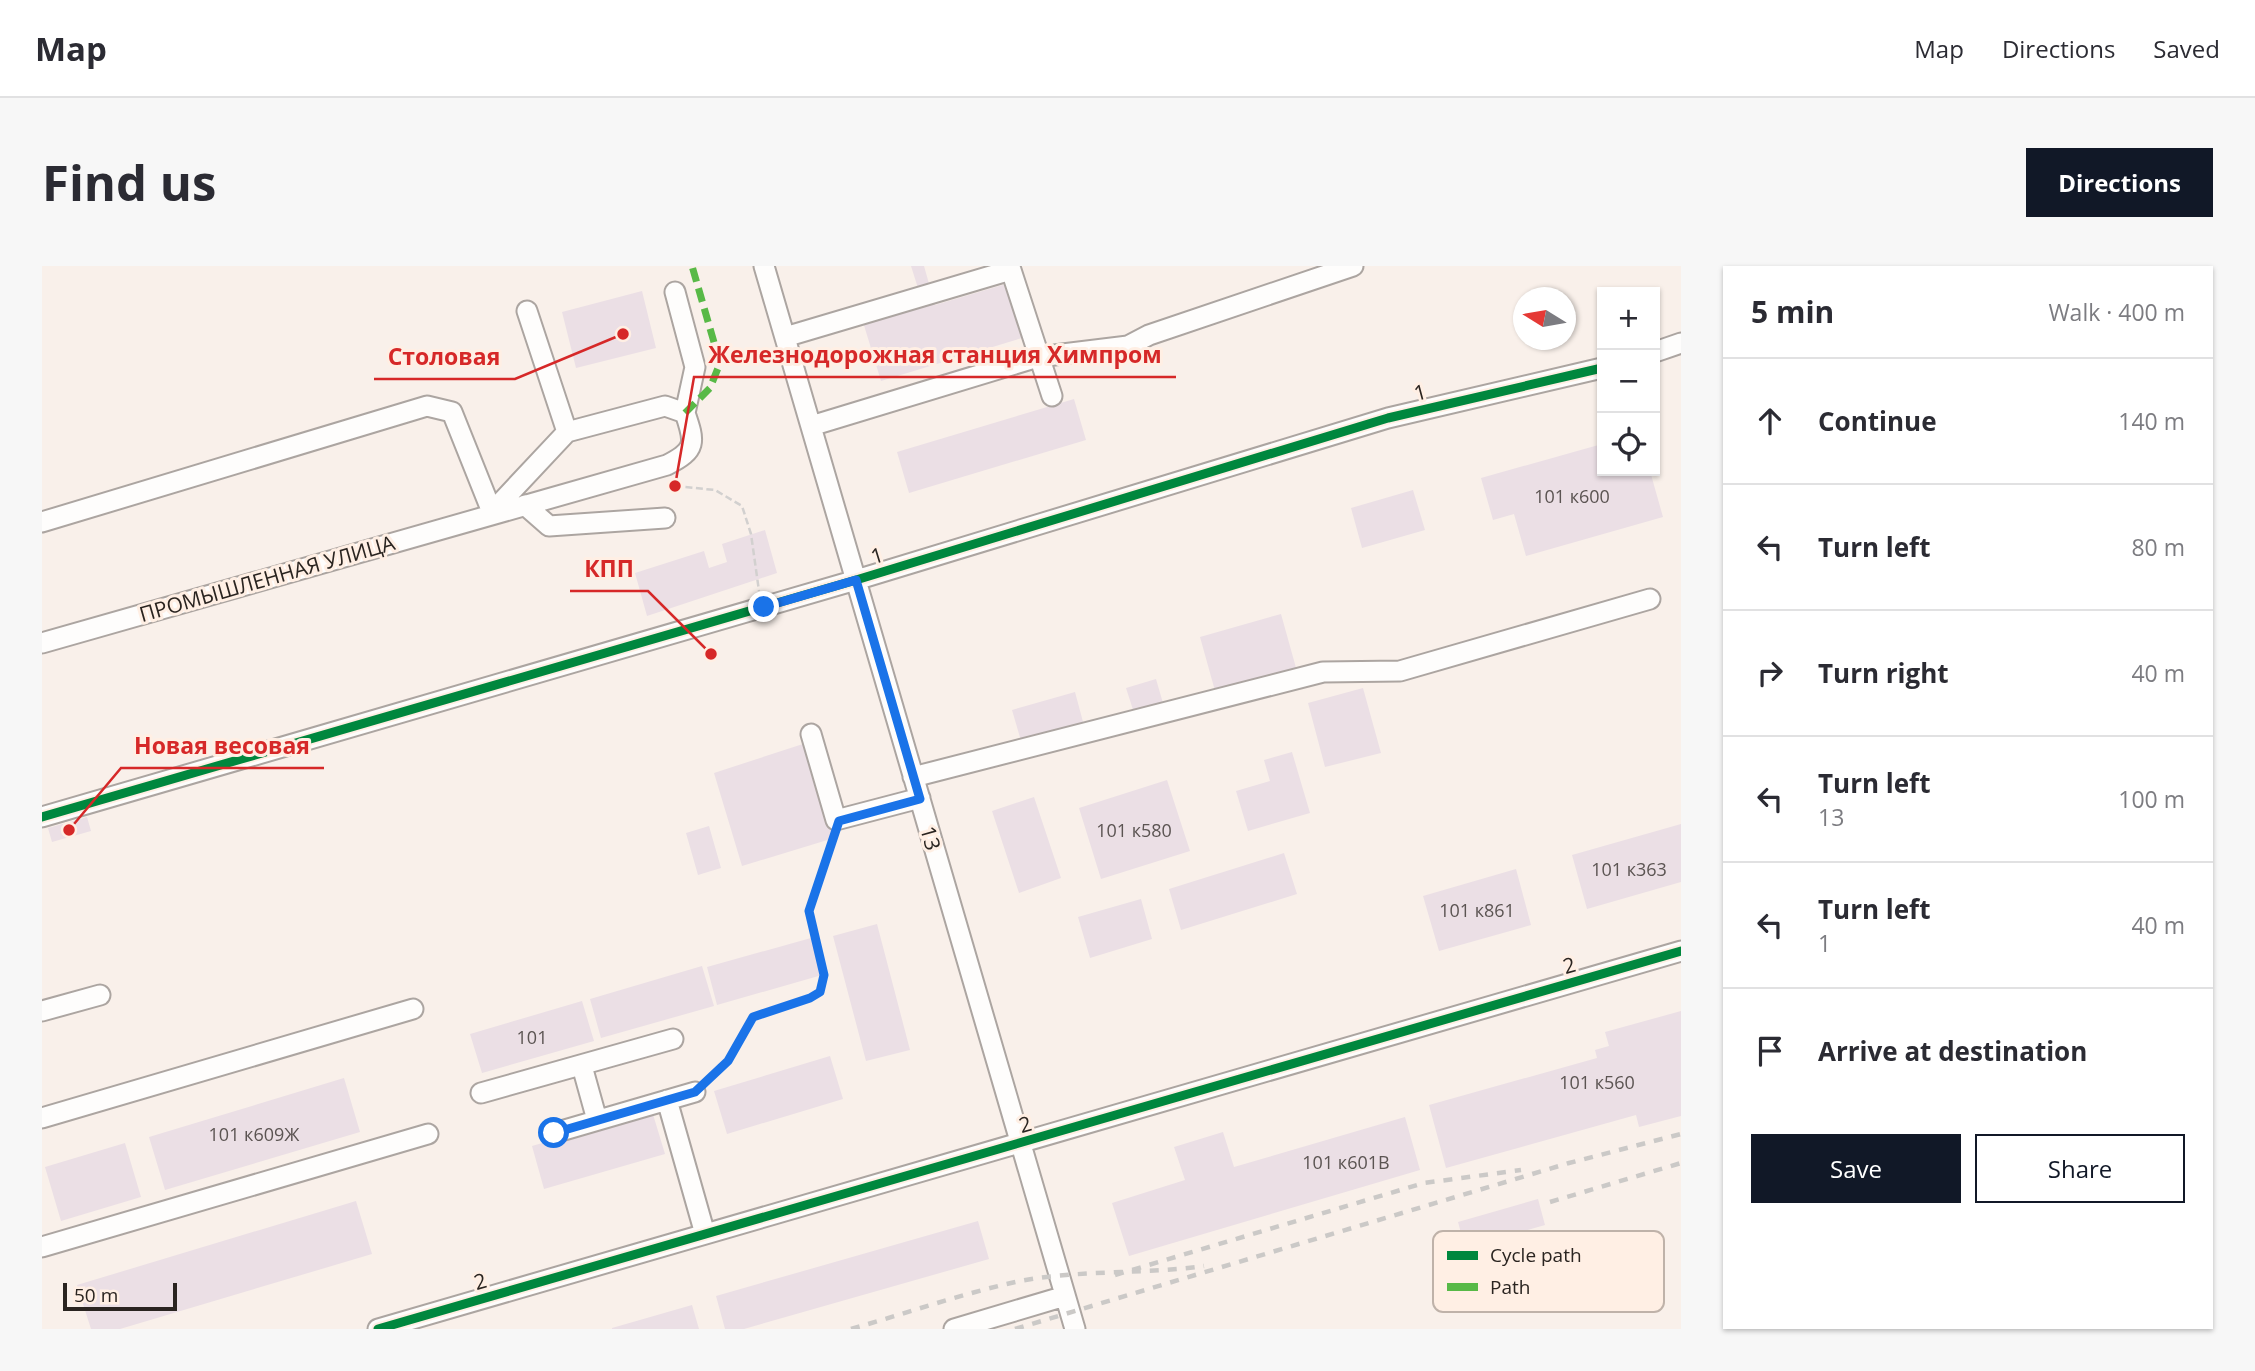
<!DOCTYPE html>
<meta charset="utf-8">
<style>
body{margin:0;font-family:"Open Sans",sans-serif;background:#f7f7f7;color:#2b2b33}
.controls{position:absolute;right:21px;top:21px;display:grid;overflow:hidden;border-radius:0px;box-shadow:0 2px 5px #0004}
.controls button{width:63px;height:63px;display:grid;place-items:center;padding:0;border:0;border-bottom:2px solid #e1e1e2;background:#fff;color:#2b2b33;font:35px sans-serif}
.compass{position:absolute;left:1471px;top:21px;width:63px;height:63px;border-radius:50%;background:#fff;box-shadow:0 2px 5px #0004;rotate:281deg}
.scale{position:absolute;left:21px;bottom:18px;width:114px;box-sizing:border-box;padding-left:7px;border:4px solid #2a2420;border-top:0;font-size:19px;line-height:24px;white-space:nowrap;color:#2a2420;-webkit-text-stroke:5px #ffefe4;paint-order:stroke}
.stop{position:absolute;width:21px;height:21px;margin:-16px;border:5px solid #1a73e8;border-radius:50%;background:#fff}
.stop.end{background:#1a73e8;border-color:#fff;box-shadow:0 2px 7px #0008}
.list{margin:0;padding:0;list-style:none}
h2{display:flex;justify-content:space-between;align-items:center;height:91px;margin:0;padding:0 28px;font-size:30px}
h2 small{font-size:23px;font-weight:400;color:#7c7c81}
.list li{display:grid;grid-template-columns:46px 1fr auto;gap:21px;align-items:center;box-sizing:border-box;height:126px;padding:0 28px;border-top:2px solid #e1e1e2}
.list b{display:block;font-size:26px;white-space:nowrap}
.list p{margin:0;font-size:23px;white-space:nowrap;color:#7c7c81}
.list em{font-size:23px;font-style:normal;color:#7c7c81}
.actions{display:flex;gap:14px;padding:21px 28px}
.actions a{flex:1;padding:16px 0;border:2px solid #111827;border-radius:0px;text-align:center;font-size:24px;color:#111827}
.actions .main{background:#111827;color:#fff}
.icon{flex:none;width:38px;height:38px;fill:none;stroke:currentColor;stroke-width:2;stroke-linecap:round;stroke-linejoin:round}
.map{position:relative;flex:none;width:1639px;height:1063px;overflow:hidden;border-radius:0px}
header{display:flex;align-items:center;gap:42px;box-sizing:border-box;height:98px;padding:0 35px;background:#fff;border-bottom:2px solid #e1e1e2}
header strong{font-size:33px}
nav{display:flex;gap:38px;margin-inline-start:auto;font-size:24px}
.intro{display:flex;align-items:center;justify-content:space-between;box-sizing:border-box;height:168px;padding:0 42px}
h1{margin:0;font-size:49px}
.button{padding:18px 32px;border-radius:0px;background:#111827;color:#fff;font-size:24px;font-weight:700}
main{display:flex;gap:42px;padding:0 42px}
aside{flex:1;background:#fff;border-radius:0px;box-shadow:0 2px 5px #0004}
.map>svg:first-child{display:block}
.building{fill:#ebdfe5}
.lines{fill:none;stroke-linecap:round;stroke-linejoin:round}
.minor-casing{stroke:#aca5a1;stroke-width:23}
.path{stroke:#d2d0cf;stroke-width:2.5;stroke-dasharray:7 3.5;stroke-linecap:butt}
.minor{stroke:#fefdfc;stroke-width:19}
.rail{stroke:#cbc9c7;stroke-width:4.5;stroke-dasharray:9 9;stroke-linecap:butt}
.quiet{stroke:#58b947;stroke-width:7;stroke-dasharray:14 7;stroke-linecap:butt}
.cycleway-casing{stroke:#ffefe4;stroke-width:13}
.cycleway{stroke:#00873e;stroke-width:9}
.route{stroke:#1a73e8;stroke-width:9}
.labels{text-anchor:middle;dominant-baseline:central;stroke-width:6;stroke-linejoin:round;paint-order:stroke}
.number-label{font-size:18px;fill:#5b5452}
.street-label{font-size:21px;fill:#2a2420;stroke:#ffefe4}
.key{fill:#ffefe4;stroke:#bfb2a9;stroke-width:2}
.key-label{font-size:19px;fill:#2a2420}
.leader{fill:none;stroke:#d62828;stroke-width:2.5}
.callout-dot{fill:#d62828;stroke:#ffefe4;stroke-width:2.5}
.callout-label{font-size:23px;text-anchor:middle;font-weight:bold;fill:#d62828;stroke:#ffefe4;stroke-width:6;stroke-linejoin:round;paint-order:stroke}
</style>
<header>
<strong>Map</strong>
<nav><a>Map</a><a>Directions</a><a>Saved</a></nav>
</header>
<div class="intro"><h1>Find us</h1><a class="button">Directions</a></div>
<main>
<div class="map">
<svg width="1639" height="1063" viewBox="0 0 1639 1063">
<rect width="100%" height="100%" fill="#f9f0ea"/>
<path class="building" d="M 869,0 L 882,0 L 893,39 L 974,15 L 990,69 L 839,115 L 821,56 L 881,38 Z
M 600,25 L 614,82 L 534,102 L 520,46 Z
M 1032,133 L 1044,174 L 867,227 L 855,186 Z
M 1560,178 L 1560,205 L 1608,205 L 1621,251 L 1484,290 L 1472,248 L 1451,254 L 1439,212 Z
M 1371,224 L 1383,264 L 1320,282 L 1309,242 Z
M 723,264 L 735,307 L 605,350 L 593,307 L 662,285 L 667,302 L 685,296 L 680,278 Z
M 1239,348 L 1256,409 L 1175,432 L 1158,371 Z
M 1114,413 L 1123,444 L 1094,453 L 1084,422 Z
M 1321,422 L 1339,487 L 1283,501 L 1266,437 Z
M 1033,426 L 1044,467 L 982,485 L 970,444 Z
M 764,477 L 792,572 L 700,600 L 672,507 Z
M 1250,486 L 1268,547 L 1206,565 L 1194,525 L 1228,515 L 1222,494 Z
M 1125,514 L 1148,585 L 1059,613 L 1037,542 Z
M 992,531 L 1019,612 L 977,627 L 950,545 Z
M 45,551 L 49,565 L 10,576 L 6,562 Z
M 1639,558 L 1639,616 L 1545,643 L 1530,589 Z
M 667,560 L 679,602 L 656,609 L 644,567 Z
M 1242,587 L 1255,628 L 1139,664 L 1127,623 Z
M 1474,603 L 1489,659 L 1397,685 L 1381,630 Z
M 1099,633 L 1110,673 L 1048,692 L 1036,651 Z
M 835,658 L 868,784 L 824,795 L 791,670 Z
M 769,672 L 780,709 L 675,739 L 665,701 Z
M 660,700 L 672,740 L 559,772 L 548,733 Z
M 540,735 L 552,775 L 440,807 L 428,768 Z
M 1639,745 L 1639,850 L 1597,861 L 1594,849 L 1404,902 L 1387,839 L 1555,792 L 1553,784 L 1567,780 L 1563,766 Z
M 788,790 L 801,833 L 685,868 L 672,825 Z
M 302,812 L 318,866 L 123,924 L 107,871 Z
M 610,845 L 623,888 L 502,923 L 490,880 Z
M 1363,851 L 1378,904 L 1087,990 L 1070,937 L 1143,914 L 1132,881 L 1181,866 L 1192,901 Z
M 83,877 L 99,931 L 19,955 L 3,901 Z
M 1496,933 L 1503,959 L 1423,982 L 1416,956 Z
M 314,935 L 330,988 L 78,1063 L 49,1063 L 35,1019 Z
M 936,955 L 947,993 L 702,1063 L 683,1063 L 674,1030 Z
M 650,1039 L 657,1063 L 570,1063 L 570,1062 Z"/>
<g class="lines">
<defs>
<path id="minor" d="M 722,0 L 1033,1063
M 633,26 L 653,101 L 643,147
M 485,45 L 525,166
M 743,71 L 969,4 L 1010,130
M 1613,86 L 1639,77
M 769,160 L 996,91 L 1086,80 L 1107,69 L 1311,0
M 483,239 L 507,260 L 623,252
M 0,256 L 385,140 L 410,146 L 450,246
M 0,377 L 625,199 C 655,184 653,176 643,147 L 623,140 L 525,166 L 450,246
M 769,468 L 794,554 L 878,532
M 871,511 L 1281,406 L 1358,405 L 1608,333
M 0,551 L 814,314 L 1346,152 L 1560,102
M 0,745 L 58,729
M 540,800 L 555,854
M 439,827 L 631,773
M 625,834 L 663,968
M 0,852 L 371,743
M 512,867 L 653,826
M 0,981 L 386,868
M 336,1063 L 1639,685
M 912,1063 L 1023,1030"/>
</defs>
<use href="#minor" class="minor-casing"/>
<path class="path" d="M 633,220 L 673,224 L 700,240 L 709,268 L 717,325
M 665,815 L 686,795 L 711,751 L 768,732 L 782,719 L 782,709 L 767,652 L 792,572"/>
<use href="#minor" class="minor"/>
<path class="rail" d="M 1508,936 L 1639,897
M 1073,1009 L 1382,917 L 1479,904
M 809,1063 C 862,1048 916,1029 969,1017 C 1030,1003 1099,1009 1162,1000
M 973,1063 L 1527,897 L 1639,868"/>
<path class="quiet" d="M 643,147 L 668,122 L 678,97 L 650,0"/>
<defs>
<path id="cycleway" d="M 0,551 L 814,314 L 1346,152 L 1560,102
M 336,1063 L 1639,685"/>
</defs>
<use href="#cycleway" class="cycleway-casing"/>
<use href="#cycleway" class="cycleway"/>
</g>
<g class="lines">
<path class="route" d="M 512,867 L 653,826 L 686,795 L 711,751 L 768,732 L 778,726 L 782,709 L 767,645 L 797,555 L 878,533 L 814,314 L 722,341"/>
</g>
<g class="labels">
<g class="number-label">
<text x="1530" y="230">101 к600</text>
<text x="1092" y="564">101 к580</text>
<text x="1587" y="603">101 к363</text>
<text x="1435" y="644">101 к861</text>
<text x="490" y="771">101</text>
<text x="1555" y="816">101 к560</text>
<text x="212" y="868">101 к609Ж</text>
<text x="1304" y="896">101 к601В</text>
</g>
<g class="street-label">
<text transform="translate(1378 126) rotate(-15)">1</text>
<text transform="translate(835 289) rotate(-17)">1</text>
<text transform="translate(225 312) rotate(-16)">ПРОМЫШЛЕННАЯ УЛИЦА</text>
<text transform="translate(889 572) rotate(74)">13</text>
<text transform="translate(1527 699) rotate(-16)">2</text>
<text transform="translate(983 858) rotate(-16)">2</text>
<text transform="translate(438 1015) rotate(-16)">2</text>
</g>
</g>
<rect x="1391" y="965" width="231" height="81" rx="10" class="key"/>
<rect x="1405" y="985" width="31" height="9" fill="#00873e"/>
<rect x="1405" y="1017" width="31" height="8" fill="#58b947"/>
<g class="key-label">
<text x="1448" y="996">Cycle path</text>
<text x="1448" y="1028">Path</text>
</g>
<path class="leader" d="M633 220L652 111H1134M581 68L473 113H332M669 388L606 325H528M27 564L79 502H282"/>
<g class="callout-dot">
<circle cx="633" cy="220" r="7"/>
<circle cx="581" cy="68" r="7"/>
<circle cx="669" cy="388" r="7"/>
<circle cx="27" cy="564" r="7"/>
</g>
<g class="callout-label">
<text x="893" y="97">Железнодорожная станция Химпром</text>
<text x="402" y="99">Столовая</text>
<text x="567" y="311">КПП</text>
<text x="180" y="488">Новая весовая</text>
</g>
</svg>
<div class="controls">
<button>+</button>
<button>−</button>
<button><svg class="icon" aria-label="locate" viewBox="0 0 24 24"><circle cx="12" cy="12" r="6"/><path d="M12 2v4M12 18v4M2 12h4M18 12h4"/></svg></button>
</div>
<svg class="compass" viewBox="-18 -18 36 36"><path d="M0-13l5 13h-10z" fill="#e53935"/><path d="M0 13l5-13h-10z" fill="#7c7c81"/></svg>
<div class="scale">50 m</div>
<div class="stop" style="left:512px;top:867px"></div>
<div class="stop end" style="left:722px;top:341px"></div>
</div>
<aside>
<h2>5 min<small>Walk · 400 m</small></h2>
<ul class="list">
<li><svg class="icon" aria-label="ahead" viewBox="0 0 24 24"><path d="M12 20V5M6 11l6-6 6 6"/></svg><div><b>Continue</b></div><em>140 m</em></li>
<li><svg class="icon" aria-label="left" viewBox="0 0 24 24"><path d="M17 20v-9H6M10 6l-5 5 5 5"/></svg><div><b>Turn left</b></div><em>80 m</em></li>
<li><svg class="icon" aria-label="right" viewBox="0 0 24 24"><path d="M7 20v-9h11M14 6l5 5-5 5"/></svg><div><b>Turn right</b></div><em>40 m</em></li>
<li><svg class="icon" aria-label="left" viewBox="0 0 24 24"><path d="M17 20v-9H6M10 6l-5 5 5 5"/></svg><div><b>Turn left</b><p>13</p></div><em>100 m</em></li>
<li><svg class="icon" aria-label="left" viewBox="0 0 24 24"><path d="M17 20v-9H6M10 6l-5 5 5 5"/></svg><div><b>Turn left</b><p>1</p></div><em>40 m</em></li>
<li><svg class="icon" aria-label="arrive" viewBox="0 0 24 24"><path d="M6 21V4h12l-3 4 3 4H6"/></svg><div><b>Arrive at destination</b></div></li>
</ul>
<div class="actions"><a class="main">Save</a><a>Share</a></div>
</aside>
</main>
